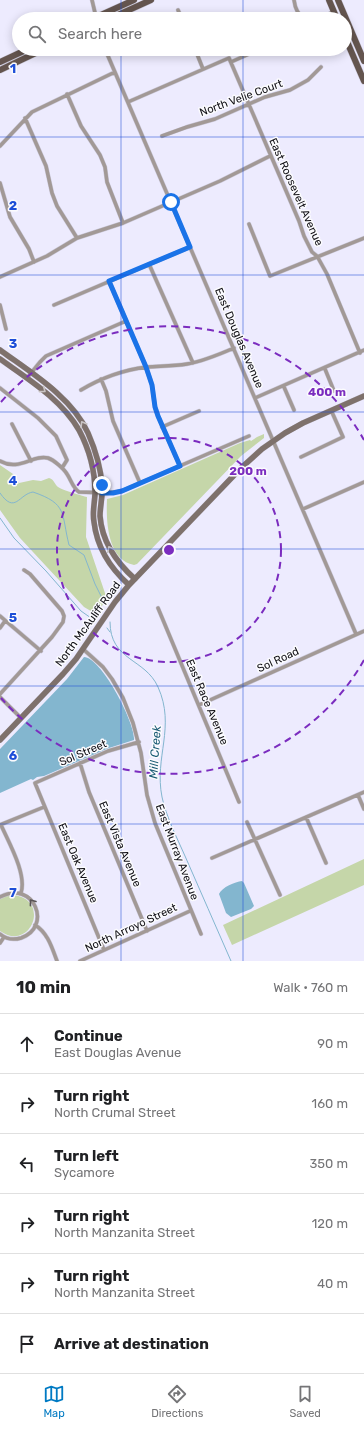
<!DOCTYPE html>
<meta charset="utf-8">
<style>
body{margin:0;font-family:Rubik,sans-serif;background:#f6f6f6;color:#202124}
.stop{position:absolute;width:12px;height:12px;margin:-9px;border:3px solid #1a73e8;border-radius:50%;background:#fff}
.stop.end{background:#1a73e8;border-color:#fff;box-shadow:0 1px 4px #0008}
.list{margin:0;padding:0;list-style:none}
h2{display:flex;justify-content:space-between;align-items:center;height:52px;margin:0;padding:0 16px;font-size:17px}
h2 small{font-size:13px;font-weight:400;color:#757577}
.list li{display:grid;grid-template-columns:26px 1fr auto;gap:12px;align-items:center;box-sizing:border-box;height:60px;padding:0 16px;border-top:1px solid #e0e0e0}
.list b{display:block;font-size:15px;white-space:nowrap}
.list p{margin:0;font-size:13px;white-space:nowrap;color:#757577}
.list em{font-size:13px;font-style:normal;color:#757577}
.icon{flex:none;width:22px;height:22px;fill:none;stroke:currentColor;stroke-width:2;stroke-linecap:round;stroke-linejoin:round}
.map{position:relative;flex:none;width:364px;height:961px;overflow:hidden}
.search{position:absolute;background:#fff;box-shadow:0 2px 10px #0003;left:12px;right:12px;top:12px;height:44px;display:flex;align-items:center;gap:10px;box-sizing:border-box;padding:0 14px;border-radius:22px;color:#757577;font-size:15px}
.sheet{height:412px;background:#fff}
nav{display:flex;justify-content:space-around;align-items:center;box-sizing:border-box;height:56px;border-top:1px solid #e0e0e0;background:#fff;font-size:11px;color:#757577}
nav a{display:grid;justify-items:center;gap:2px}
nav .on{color:#007ac3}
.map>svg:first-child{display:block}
.green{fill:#c5d6a9}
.water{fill:#83b6cf}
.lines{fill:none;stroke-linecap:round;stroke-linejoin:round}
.stream{stroke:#83b6cf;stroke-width:1}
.street-casing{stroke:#cac8d9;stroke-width:4.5}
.secondary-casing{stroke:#cac8d9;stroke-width:6}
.primary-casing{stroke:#cac8d9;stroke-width:7}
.street{stroke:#a29996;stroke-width:3.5}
.secondary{stroke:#7e716c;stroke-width:5.5}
.primary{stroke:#64554f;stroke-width:6}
.oneway{stroke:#c9c4c4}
.oneway2{stroke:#595456}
.route{stroke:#1a73e8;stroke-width:5}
.grid{fill:none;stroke:#1d4ed8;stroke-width:1;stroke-opacity:0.55}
.ring{fill:none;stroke:#7b2cbf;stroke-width:2;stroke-dasharray:7 5}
.labels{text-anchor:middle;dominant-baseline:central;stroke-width:3;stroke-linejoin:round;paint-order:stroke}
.street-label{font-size:11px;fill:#100f15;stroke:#fbfbfe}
.water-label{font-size:12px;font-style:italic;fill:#1a5b74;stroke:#fbfbfe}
.grid-label{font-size:13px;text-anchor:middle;font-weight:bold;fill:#1d4ed8;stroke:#fbfbfe;stroke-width:3;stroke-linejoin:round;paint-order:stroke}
.centre{fill:#7b2cbf;stroke:#fbfbfe;stroke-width:2}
.ring-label{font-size:12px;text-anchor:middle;font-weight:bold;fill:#7b2cbf;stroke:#fbfbfe;stroke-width:3;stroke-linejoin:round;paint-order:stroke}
</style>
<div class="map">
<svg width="364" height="961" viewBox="0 0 364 961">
<rect width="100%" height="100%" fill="#edebfe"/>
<path class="green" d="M 264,434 L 264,438 L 241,456 L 137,564 L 134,565 C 107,560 106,520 107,499 L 123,495 L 240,443 L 250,440 L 251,441 L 257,437 Z
M 0,465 L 13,474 L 19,483 L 33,480 L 41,481 L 49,478 C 55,480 54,484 58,487 C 62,490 83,496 87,497 L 86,537 L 107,599 L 96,614 L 84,607 L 20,538 L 0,510 Z
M 364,859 L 364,885 L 232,945 L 223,925 Z
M 12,895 C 52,898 31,953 0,931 L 0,899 L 5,896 Z"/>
<path class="water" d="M 84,657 C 101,657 136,724 134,740 L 109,748 L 44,776 L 37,777 L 33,780 L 31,779 L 0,793 L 0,749 L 67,679 Z
M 242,881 L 244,883 L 254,906 L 251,909 L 231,917 L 226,913 L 219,894 C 222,887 235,882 242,881 Z"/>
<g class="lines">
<path class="stream" d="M 0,493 C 15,515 19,494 33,492 C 68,504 61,513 69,545 L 84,555 L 95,584 L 103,600
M 0,518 L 14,538 L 46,571 L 81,611 L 91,618
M 110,622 C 110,661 145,658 158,687 C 176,727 154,757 162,797 C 166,816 177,838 185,856 C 200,891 216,926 231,961
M 107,628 L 110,632"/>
<defs>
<path id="street" d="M 92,0 L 96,17
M 294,0 C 295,8 297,14 304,19
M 178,10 L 182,19
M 315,19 L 334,12
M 105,49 L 356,634
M 195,49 L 203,69
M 231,62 L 260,49
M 67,94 L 81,126 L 100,155 L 105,167 L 107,182 L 123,223
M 128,102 L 229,58 L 299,221 L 304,236 L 312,252 L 317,256 L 327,274 L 360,353
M 25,118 L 46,166 L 52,193 L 57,206 L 77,238
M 162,136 L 187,127 L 215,119 L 265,97 L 290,90 L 308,80 L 321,67
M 0,146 L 32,112 L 115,72
M 0,183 L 10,217 L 29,249 L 34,262
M 249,224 L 270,276 L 364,238
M 149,264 L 193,363
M 0,277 L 47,256 L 77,238 L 123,223 L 220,181 L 270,156
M 109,281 L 146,367 L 152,385 L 155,407 L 158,416 L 180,466
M 0,305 L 6,329
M 54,305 L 190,247
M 325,369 L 334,391
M 27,378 L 40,362 L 46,356 L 126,321
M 101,379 L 106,391 L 113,421 L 140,483
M 284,387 L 294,410
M 0,388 L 38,418 L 56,436 L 67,460 L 62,468
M 81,390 C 101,378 123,370 147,367 C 160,366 174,366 187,364 C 204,361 218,355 234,348
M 255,398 L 364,350
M 12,424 L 31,461
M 162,427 L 199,411
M 301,457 L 343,437 L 331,410
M 0,461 C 19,472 33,454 48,458 C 54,460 64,469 67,474 C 71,480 73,488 79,492 L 108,493 L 122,491 L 249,436
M 303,509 L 364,482
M 158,608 L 239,802
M 0,616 L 41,651
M 0,628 L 5,621
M 83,649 L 103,667 L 112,679 L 123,698 L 133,723 L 141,753 L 147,795 L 155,823 L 201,934
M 0,694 L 52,637 L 63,622 L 64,616 L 62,611 L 30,574 L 24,570
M 0,697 L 21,718
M 199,705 L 364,631
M 80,763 L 89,792 L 147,931
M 358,795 L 364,809
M 306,817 L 326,863
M 247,822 L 280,895
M 0,825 L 44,807
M 1,825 C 9,843 27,874 21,893
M 212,858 L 364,792
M 0,897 C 34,879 53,927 21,938 C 14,940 6,939 0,934
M 35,925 C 48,933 52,948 57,961
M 0,943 L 4,937
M 104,950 L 35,783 L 108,751 L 139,742
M 80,961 L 190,911"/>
<path id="secondary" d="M 0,350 C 30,372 72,397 88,433 C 95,449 101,468 102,486 C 103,496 100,506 100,516 C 102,542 117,563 135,579
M 0,359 C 28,379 61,399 79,430 C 89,449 95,471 95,492 C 95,502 92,512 94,522 C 97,548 110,568 129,585
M 0,740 L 63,674 L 76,659 L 115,602 L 129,585 L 241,468 L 262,449 L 285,433 L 303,423 L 364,396"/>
<path id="primary" d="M 329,0 L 337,19
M 338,0 L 364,61
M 92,19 L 134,0
M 109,19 L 151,0
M 345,37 L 364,81
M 0,62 L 28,49
M 0,70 L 44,49"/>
</defs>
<use href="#street" class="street-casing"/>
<use href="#secondary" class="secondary-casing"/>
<use href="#primary" class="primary-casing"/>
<use href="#street" class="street"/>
<use href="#secondary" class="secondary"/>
<use href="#primary" class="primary"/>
</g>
<defs><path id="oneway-chevron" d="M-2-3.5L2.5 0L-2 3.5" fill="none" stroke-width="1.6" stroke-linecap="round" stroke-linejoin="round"/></defs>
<g class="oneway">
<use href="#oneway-chevron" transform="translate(43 390) rotate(37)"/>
<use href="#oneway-chevron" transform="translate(83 424) rotate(-121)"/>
<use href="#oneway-chevron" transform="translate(110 549) rotate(-117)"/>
</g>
<use class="oneway2" href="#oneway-chevron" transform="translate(32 902) rotate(-127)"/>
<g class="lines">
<path class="route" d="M 102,485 L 102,493 L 113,493 L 122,491 L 180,466 L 158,416 L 155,407 L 152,385 L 146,367 L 109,281 L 190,247 L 171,202"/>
</g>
<path class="grid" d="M 121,0 L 121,19M 243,0 L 243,19M 121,49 L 121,961M 243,49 L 243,961M 0,137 L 364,137M 0,275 L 364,275M 0,412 L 364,412M 0,549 L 364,549M 0,686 L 364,686M 0,824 L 364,824"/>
<g class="ring">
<circle cx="169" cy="550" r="112"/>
<path d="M364 660A224 224 0 0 1 1 698M1 402A224 224 0 0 1 364 440"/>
</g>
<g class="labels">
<g class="street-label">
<text transform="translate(241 98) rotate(-20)">North Velie Court</text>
<text transform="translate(296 192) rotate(66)">East Roosevelt Avenue</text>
<text transform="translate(239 338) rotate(67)">East Douglas Avenue</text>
<text transform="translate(88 624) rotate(-54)">North McAuliff Road</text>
<text transform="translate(278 660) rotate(-25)">Sol Road</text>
<text transform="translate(207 702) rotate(67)">East Race Avenue</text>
<text transform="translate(83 753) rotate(-23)">Sol Street</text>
<text transform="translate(120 844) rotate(67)">East Vista Avenue</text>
<text transform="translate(177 852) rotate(69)">East Murray Avenue</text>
<text transform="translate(78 863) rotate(67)">East Oak Avenue</text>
<text transform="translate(131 928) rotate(-25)">North Arroyo Street</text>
</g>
<g class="water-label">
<text transform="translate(155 752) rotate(-86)">Mill Creek</text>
</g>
</g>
<g class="grid-label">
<text x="13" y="73">1</text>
<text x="13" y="210">2</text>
<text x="13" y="348">3</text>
<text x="13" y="485">4</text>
<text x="13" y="622">5</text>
<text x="13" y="760">6</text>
<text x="13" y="897">7</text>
</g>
<circle cx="169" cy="550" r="6" class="centre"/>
<g class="ring-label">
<text x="327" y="396">400 m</text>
<text x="248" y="475">200 m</text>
</g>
</svg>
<div class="stop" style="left:171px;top:202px"></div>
<div class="stop end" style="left:102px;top:485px"></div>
<div class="search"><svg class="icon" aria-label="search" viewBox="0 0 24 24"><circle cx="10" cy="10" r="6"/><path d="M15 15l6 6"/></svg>Search here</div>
</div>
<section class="sheet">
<h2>10 min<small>Walk · 760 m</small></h2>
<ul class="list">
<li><svg class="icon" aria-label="ahead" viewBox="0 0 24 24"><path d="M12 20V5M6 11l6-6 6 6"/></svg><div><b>Continue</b><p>East Douglas Avenue</p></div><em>90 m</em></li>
<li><svg class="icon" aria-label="right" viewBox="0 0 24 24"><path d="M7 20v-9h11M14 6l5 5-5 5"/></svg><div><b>Turn right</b><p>North Crumal Street</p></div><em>160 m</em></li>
<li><svg class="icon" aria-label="left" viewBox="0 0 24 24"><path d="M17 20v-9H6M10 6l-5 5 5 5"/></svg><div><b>Turn left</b><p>Sycamore</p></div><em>350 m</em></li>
<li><svg class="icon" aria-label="right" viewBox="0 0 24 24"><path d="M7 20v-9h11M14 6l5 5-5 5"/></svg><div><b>Turn right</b><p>North Manzanita Street</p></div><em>120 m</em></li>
<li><svg class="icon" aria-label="right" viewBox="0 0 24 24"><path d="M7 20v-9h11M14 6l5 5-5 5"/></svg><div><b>Turn right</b><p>North Manzanita Street</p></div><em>40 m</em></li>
<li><svg class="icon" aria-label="arrive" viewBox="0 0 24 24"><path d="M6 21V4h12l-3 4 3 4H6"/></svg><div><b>Arrive at destination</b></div></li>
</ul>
</section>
<nav>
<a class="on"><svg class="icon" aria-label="map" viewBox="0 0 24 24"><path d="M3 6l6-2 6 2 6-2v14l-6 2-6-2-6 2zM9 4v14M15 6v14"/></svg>Map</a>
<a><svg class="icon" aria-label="directions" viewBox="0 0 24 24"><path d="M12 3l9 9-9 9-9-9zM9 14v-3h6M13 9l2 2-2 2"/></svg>Directions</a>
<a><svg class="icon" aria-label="saved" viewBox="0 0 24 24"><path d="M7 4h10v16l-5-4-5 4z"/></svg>Saved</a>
</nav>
